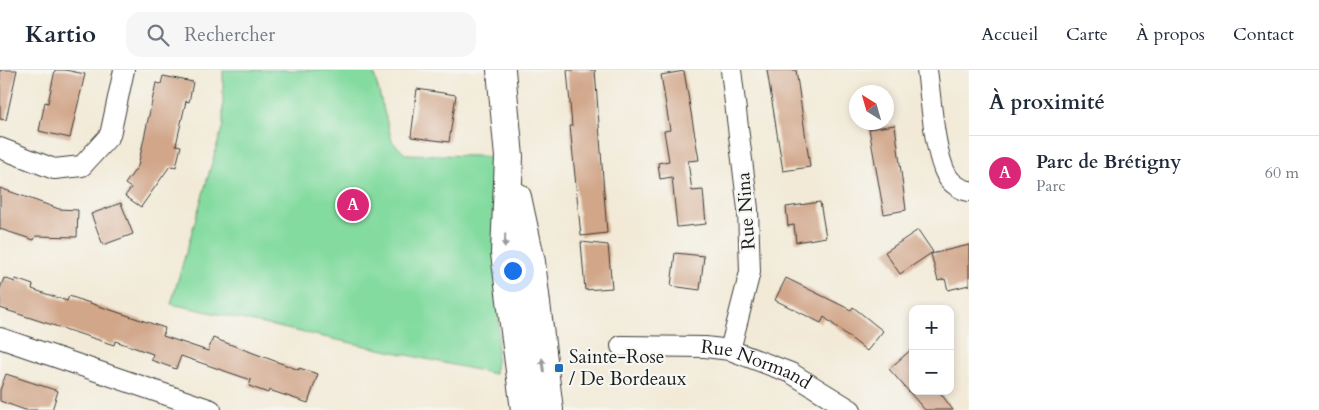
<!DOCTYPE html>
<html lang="fr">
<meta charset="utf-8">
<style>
body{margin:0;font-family:Cardo,serif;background:#f6f6f7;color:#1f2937}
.controls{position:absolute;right:15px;bottom:15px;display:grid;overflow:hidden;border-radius:10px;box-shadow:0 2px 8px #0003}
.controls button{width:45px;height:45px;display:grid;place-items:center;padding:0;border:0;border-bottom:1px solid #e0e1e3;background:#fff;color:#1f2937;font:25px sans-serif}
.compass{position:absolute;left:849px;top:15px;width:45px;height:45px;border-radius:50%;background:#fff;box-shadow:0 2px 8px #0003;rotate:323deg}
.you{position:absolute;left:512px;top:200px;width:18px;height:18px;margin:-12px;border:4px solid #fff;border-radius:50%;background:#1a73e8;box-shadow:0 0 0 8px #1a73e833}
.badge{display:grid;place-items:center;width:32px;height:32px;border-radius:50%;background:#db2777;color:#fff;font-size:16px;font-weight:700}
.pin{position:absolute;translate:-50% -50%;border:2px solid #fff;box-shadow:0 1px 5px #0006}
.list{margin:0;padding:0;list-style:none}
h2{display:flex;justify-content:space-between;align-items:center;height:65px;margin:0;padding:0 20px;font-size:21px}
h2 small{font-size:16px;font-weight:400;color:#747a83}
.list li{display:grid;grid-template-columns:32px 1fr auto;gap:15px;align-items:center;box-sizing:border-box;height:75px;padding:0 20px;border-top:1px solid #e0e1e3}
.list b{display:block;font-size:19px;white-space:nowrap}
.list p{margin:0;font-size:16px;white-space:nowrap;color:#747a83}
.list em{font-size:16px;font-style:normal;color:#747a83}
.icon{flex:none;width:28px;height:28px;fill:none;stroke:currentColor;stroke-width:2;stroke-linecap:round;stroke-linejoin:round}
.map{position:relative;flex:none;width:969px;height:340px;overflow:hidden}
header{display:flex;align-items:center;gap:30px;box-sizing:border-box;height:70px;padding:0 25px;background:#fff;border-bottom:1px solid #e0e1e3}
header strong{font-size:24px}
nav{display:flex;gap:28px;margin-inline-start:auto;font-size:18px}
.search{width:350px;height:45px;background:#f6f6f7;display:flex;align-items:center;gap:12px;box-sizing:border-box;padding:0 18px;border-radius:15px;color:#747a83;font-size:19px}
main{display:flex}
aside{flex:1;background:#fff}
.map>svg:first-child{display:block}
.green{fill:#84dba0;stroke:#507c5e}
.building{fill:#d1a689}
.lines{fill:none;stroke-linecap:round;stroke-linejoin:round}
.street-casing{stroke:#3c3b38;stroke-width:22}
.secondary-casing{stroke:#3c3b38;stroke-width:30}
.street{stroke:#fff;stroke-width:20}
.secondary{stroke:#fff;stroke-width:28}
.oneway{fill:#999}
.poi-dot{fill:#1f6fb2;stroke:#f6f6f2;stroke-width:2}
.labels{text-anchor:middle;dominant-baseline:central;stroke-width:4.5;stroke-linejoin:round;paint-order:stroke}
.street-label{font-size:19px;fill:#1c1c1c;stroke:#f6f6f2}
.poi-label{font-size:19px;fill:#1c1c1c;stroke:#f6f6f2;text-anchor:start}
</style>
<header>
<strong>Kartio</strong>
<div class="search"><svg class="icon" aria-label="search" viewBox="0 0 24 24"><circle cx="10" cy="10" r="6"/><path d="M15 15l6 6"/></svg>Rechercher</div>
<nav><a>Accueil</a><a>Carte</a><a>À propos</a><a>Contact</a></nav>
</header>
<main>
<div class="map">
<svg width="969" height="340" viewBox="0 0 969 340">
<rect width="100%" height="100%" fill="#f6f6f2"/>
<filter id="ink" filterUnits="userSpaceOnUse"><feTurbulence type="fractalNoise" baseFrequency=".02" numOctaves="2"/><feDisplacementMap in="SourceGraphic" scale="10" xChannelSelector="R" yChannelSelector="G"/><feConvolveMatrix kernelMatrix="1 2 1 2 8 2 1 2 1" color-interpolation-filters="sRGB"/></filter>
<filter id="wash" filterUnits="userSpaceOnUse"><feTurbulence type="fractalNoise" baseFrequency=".0096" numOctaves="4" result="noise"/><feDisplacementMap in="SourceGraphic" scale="20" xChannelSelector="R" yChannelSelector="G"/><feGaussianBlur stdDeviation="1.12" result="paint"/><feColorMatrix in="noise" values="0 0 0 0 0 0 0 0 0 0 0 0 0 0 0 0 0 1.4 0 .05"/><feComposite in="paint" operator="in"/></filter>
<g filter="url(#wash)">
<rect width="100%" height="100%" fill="#f2ead7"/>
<path class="green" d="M 223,0 L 373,0 L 392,71 L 405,84 L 509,87 L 505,183 L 495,304 L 171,234 L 223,55 Z"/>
<g id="blocks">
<path class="building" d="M 0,0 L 17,0 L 6,50 L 0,49 Z
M 55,0 L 65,0 L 85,4 L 70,68 L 39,61 L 45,32 L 48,33 Z
M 567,0 L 595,0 L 607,163 L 581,166 L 570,56 L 572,56 Z
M 767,0 L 796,0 L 810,97 L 783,101 Z
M 684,1 L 699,90 L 688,91 L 692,121 L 703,120 L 706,154 L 677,157 L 672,107 L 660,109 L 658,93 L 669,91 L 664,61 L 670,60 L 661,5 Z
M 163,6 L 193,12 L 189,32 L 186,31 L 176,75 L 181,76 L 176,97 L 170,96 L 141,137 L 125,126 L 131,118 L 125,114 L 138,96 L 156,13 L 161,14 Z
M 417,19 L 456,25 L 449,72 L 411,67 Z
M 895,55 L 906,140 L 884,144 L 869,59 Z
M 0,118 L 59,139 L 78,140 L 77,167 L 36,166 L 34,170 L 0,159 Z
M 820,132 L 826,167 L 796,172 L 794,155 L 788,156 L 786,137 Z
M 121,133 L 133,164 L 103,175 L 91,144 Z
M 918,160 L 933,182 L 900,204 L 885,182 Z
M 581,172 L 608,175 L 612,218 L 585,220 Z
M 969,175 L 969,215 L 948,220 L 945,209 L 938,211 L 931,184 Z
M 675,183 L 704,186 L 700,220 L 671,216 Z
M 4,208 L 15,212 L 16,209 L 33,215 L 32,219 L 67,231 L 69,226 L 165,258 L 163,266 L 208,281 L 213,268 L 299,300 L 299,298 L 318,304 L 308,333 L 269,320 L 268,323 L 249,316 L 251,310 L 181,286 L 176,299 L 151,290 L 153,284 L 115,271 L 114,275 L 0,238 L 0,219 Z
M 786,208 L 851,240 L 853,237 L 883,261 L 867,281 L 824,247 L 821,253 L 775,230 Z
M 913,278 L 913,321 L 939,321 L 953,340 L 925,340 L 889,299 Z
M 6,304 L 58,321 L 52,340 L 25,340 L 0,331 L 0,320 Z"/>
</g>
</g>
<g filter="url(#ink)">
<use href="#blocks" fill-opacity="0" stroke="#3c3b38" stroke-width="1"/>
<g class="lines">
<defs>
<g id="street">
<path d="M 927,0 C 931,28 934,83 947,106 C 951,113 961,120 969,121"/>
<path d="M 0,78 L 54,99 L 82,96 L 110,65 L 124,0"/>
<path d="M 0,268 L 211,340"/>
<path id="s1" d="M 621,276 L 705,277 L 730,280 L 791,303 L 851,340"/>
<path d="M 730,280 L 750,202 L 748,139 L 731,0"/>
</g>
<path id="secondary" d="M 501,0 L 509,87 L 505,183 L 525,340
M 517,127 L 531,192 L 549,340"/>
</defs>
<use href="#street" class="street-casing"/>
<use href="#secondary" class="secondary-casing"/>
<use href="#street" class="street"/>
<use href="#secondary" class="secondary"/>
</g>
<defs><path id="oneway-solid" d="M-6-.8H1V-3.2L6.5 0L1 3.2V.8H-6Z" transform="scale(1.25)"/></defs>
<g class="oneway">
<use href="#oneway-solid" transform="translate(505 171) rotate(92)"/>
<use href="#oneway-solid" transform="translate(543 295) rotate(-98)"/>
</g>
</g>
<rect class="poi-dot" x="554" y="293" width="10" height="10" rx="2.5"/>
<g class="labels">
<g class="street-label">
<text transform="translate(746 141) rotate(-94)">Rue Nina</text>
<text stroke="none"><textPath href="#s1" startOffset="138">Rue Normand</textPath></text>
</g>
<g class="poi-label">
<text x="569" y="287">Sainte-Rose<tspan x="569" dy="22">/ De Bordeaux</tspan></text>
</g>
</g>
</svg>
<div class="controls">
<button>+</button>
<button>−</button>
</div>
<svg class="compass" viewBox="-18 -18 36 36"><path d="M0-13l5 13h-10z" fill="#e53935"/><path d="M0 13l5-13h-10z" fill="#747a83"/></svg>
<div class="you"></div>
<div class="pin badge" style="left:353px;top:135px">A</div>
</div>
<aside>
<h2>À proximité<small></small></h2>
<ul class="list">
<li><span class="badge">A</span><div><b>Parc de Brétigny</b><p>Parc</p></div><em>60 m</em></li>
</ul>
</aside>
</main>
